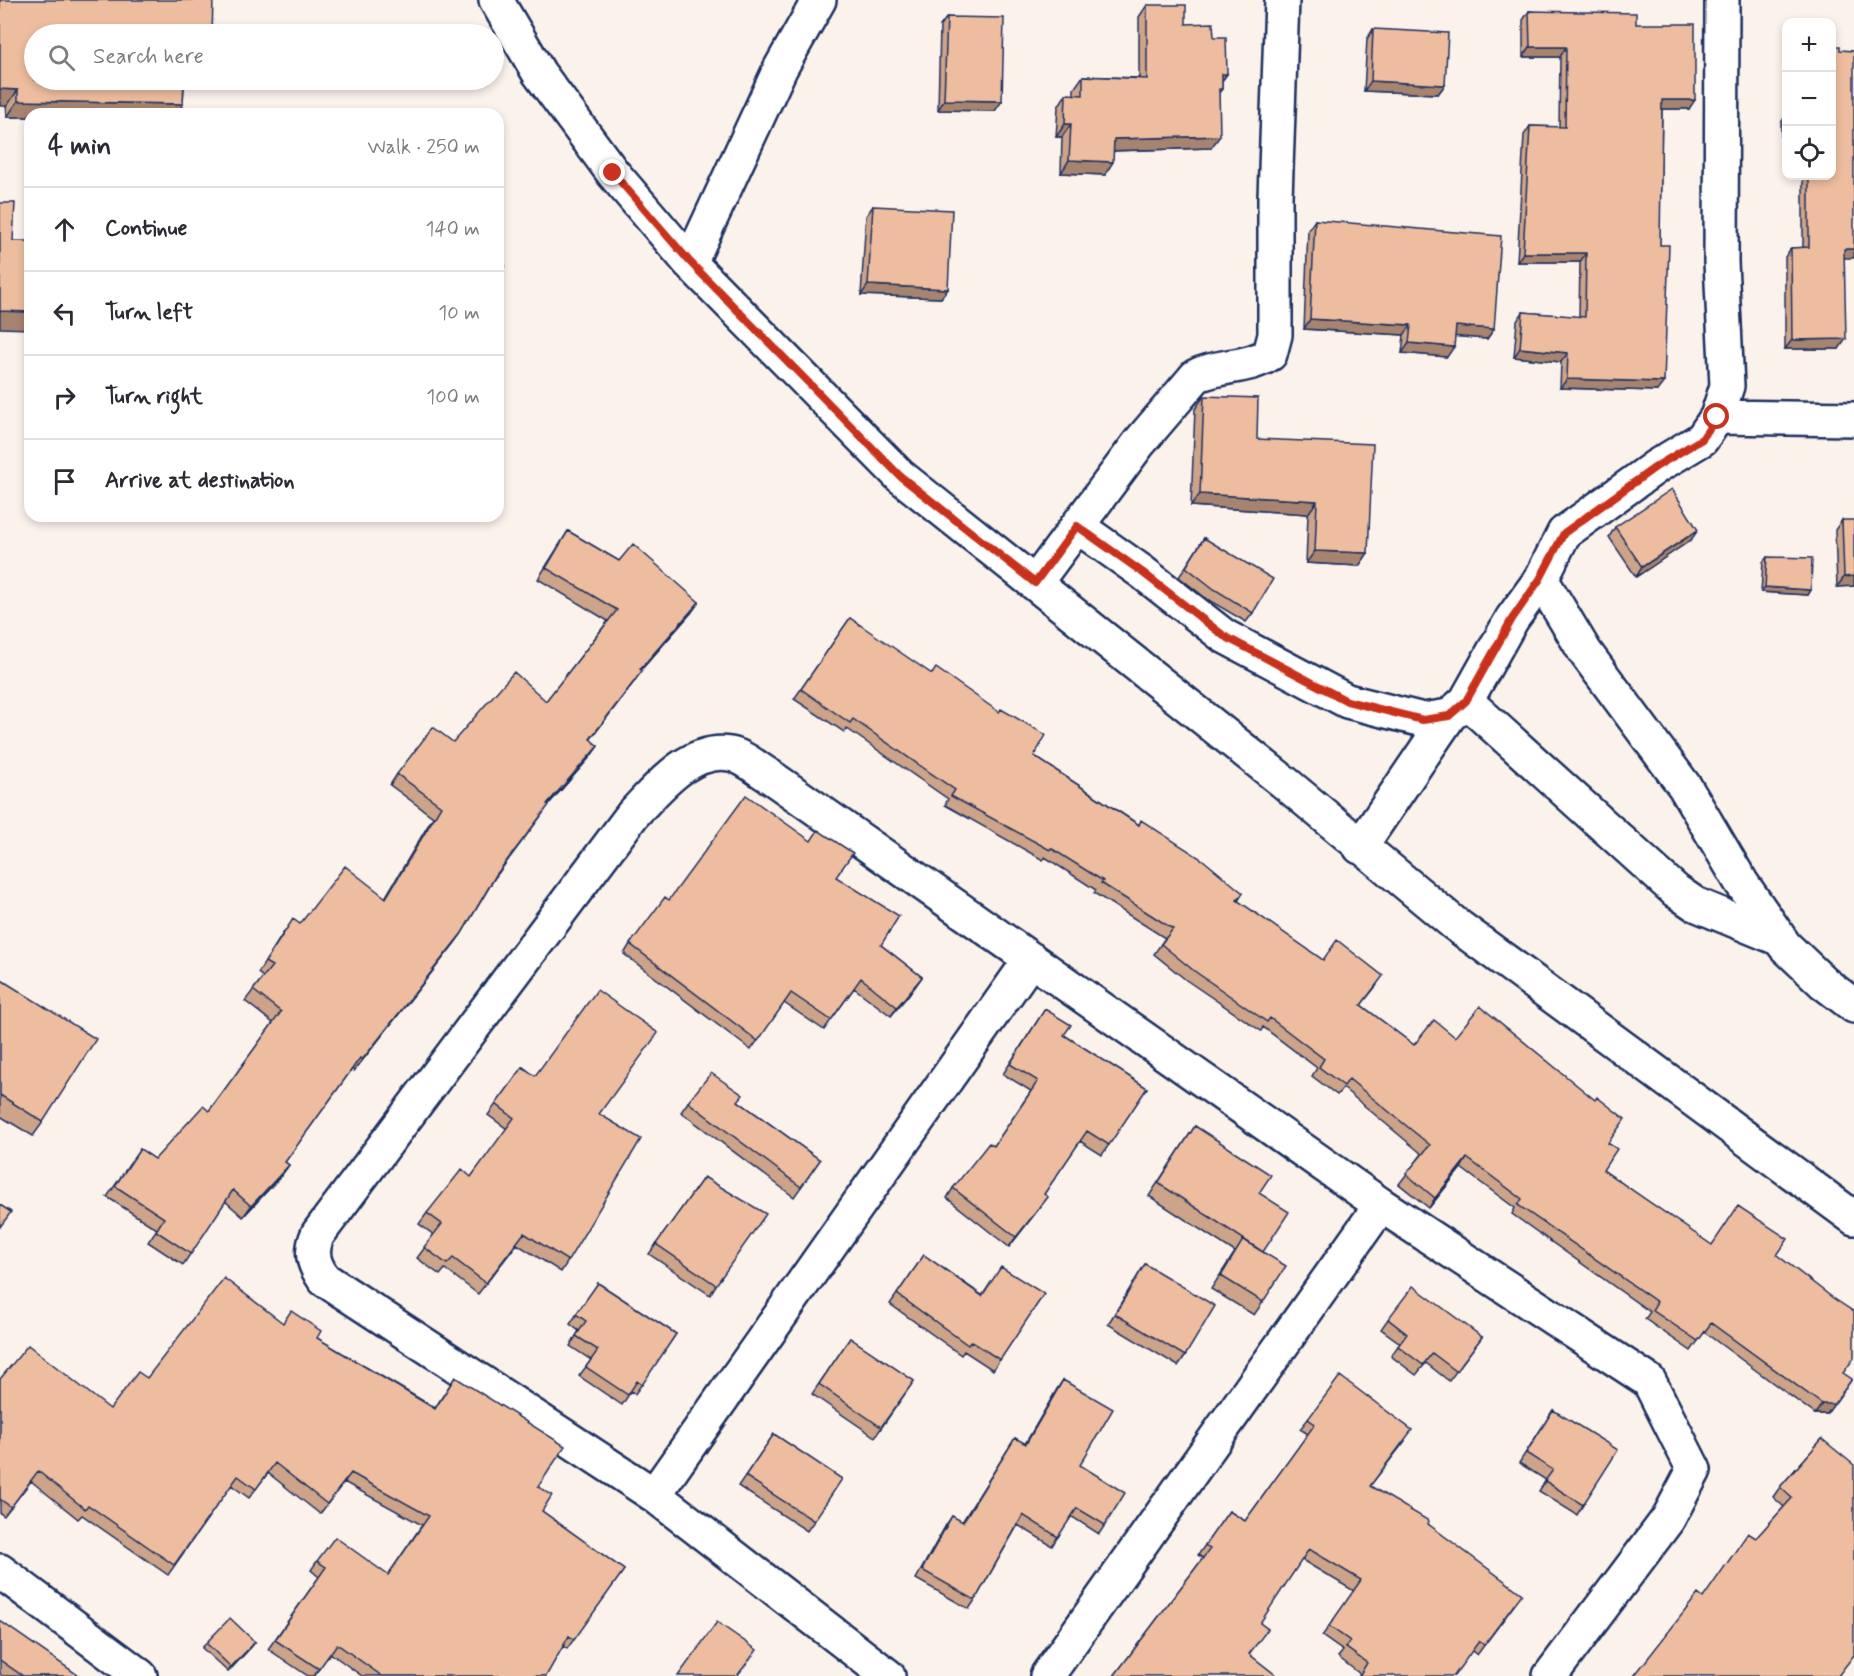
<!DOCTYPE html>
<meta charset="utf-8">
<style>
body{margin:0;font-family:Mynerve,sans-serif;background:#f7f7f7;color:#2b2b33}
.controls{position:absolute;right:18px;top:18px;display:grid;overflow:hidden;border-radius:12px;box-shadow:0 3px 9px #0003}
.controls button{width:54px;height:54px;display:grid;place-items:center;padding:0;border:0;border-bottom:2px solid #e1e1e2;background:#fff;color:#2b2b33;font:30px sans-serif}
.stop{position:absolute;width:18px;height:18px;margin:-14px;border:4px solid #c8321e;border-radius:50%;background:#fff}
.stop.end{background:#c8321e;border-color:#fff;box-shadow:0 2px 6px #0008}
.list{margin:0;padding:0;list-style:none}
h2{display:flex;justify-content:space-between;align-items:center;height:78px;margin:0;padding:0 24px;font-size:26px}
h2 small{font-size:20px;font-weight:400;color:#7c7c81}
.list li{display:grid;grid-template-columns:39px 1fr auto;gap:18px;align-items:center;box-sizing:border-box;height:84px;padding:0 24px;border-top:2px solid #e1e1e2}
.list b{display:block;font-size:22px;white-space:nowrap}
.list em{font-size:20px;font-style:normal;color:#7c7c81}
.icon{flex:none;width:33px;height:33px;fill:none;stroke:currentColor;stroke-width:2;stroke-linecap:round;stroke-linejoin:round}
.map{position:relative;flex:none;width:1854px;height:1676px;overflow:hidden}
.search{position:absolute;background:#fff;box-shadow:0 3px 9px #0003;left:24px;top:24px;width:480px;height:66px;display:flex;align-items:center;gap:15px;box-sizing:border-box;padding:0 21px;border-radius:33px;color:#7c7c81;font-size:22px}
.panel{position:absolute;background:#fff;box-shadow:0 3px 9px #0003;left:24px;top:108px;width:480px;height:414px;border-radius:18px}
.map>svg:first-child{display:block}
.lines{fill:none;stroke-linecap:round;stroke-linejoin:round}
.minor-casing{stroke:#1b2f5e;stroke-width:38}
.minor{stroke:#fff;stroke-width:33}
.wall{fill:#cda389;stroke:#1b2f5e;stroke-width:1.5}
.shaded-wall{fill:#a7846f;stroke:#1b2f5e;stroke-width:1.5}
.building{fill:#eebd9f;stroke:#1b2f5e;stroke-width:1.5}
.route{stroke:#c8321e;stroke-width:8}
</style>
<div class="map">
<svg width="1854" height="1676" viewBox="0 0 1854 1676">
<rect width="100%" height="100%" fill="#fcf2ec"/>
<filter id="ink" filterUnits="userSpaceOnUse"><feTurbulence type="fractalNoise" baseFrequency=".0167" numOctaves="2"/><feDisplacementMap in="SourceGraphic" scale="12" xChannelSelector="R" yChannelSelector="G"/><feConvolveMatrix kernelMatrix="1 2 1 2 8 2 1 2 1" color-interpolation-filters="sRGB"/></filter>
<g filter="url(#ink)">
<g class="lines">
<defs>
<path id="minor" d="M 496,0 L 539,73 L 613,173 L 690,263 L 900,476 L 1284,782 L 1455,924 L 1854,1218
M 690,263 L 780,69 L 819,0
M 1717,417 L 1854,419
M 1077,526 L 1142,572 L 1224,636 L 1347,701 L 1423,720 L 1449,716 L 1466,701 L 1512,619 L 1541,579 L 1564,533 L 1657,466 L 1702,439 L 1717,417 L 1727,386 L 1721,262 L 1722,0
M 1541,579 L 1585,652 L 1685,787 L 1741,882 L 1785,946 L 1824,983 L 1854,1006
M 1035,583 L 1139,443 L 1196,376 C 1220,364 1247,369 1270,354 L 1275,335 L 1275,197 L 1282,0
M 1466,701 L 1676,891 L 1695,904 L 1780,939
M 1360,847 L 1449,716
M 654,1495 L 1031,959
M 0,1571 L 140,1676
M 888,1676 L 654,1495 L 324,1279 C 313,1263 310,1252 318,1234 L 633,814 C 657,789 690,747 730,754 C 743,756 759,770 771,777 L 1381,1205 L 1649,1381 L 1694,1470 L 1668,1519 L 1550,1676
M 1047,1676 L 1381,1205"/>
</defs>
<use href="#minor" class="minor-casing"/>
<use href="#minor" class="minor"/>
</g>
<path class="wall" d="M 0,0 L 34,80 L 204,80 L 200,86 L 184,86 L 183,104 L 177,114 L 30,114 L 30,117 L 7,117 Z
M 1147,5 L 1214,37 L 1227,74 L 1222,81 L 1222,89 L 1219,93 L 1211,148 L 1114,151 L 1105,175 L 1061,173 L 1062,137 L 1056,137 L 1058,107 L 1066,94 L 1074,95 L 1074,89 L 1083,76 L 1139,78 L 1139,17 Z
M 1529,11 L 1636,24 L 1689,109 L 1662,109 L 1657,391 L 1560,388 L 1561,362 L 1514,357 L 1517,321 L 1523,312 L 1579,317 L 1580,262 L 1517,262 L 1524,135 L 1530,126 L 1559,127 L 1560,57 L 1523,57 L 1523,20 Z
M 947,17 L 995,111 L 938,110 L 940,26 Z
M 1373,29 L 1445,85 L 1438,94 L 1364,91 L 1367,39 Z
M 1786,115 L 1786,155 L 1781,155 L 1781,123 Z
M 1803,176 L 1832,176 L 1844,258 L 1839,349 L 1785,349 L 1785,257 L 1791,248 L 1803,248 Z
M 873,206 L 948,289 L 941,298 L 861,295 L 866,216 Z
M 1315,220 L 1494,329 L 1487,339 L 1455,336 L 1447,357 L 1402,353 L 1404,335 L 1304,329 L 1308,230 Z
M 1204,396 L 1257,439 L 1368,553 L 1359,566 L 1306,563 L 1308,514 L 1191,506 L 1195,409 Z
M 1842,520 L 1854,586 L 1837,587 L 1835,530 Z
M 1615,527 L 1691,540 L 1636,577 L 1609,537 Z
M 568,531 L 619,561 L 699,602 L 691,613 L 641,670 L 634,682 L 590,740 L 598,746 L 590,757 L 548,805 L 541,816 L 494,879 L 462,933 L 454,944 L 354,1071 L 352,1069 L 285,1162 L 289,1165 L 281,1176 L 243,1217 L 225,1201 L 183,1265 L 148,1242 L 157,1229 L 107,1197 L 140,1149 L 155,1159 L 209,1111 L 273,1023 L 245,1001 L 263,977 L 258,973 L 285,930 L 300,924 L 385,898 L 433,817 L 390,785 L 397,774 L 453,742 L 546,701 L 608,621 L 538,579 Z
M 1204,538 L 1253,613 L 1246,622 L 1207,599 L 1179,577 Z
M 1767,557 L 1811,590 L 1808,595 L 1761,592 L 1763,562 Z
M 850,618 L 1034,756 L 1243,893 L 1238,901 L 1323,960 L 1377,985 L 1361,1005 L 1414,1045 L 1455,1037 L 1608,1143 L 1603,1170 L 1711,1245 L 1777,1255 L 1843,1373 L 1827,1414 L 1815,1414 L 1704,1332 L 1691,1351 L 1645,1319 L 1650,1312 L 1512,1214 L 1515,1208 L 1461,1168 L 1429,1208 L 1399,1184 L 1422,1154 L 1343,1088 L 1337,1095 L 1312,1076 L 1317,1068 L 1263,1027 L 1261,1031 L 1186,980 L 1154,954 L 1165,938 L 1094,893 L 1096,890 L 1045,857 L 1043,860 L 945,805 L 948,799 L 846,728 L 844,732 L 794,699 Z
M 836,877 L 881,945 L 922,977 L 891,1016 L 854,988 L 824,1030 L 784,1003 L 751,1050 L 624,954 L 630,944 L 669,900 Z
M 0,979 L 43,1122 L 33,1136 L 0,1116 Z
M 1045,1009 L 1064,1035 L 1147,1088 L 1102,1155 L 1080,1141 L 1044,1194 L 1041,1206 L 1009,1247 L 947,1198 L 953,1188 L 994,1146 L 1031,1091 L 1003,1074 Z
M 523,1067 L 535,1076 L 599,1114 L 568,1261 L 561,1272 L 517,1244 L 478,1294 L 445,1269 L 440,1275 L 417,1258 L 434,1235 L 419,1224 L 427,1213 L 471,1177 L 507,1129 L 488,1115 Z
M 738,1101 L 820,1160 L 794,1197 L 681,1112 L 688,1102 Z
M 1195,1126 L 1259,1193 L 1263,1252 L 1263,1302 L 1254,1315 L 1211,1289 L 1235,1252 L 1149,1196 Z
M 704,1177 L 716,1285 L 710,1295 L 649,1254 Z
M 924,1255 L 982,1295 L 1044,1294 L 993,1370 L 964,1351 L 961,1355 L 890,1304 Z
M 1145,1264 L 1185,1356 L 1178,1366 L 1108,1324 Z
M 598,1283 L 676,1334 L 635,1394 L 631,1391 L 622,1405 L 579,1376 L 591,1360 L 570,1346 L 579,1331 L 570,1324 Z
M 1388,1319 L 1482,1337 L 1449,1381 L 1426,1363 L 1416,1375 L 1391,1356 L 1400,1343 L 1381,1329 Z
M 283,1323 L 317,1338 L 435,1408 L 455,1377 L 538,1487 L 542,1511 L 624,1570 L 567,1649 L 563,1646 L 546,1676 L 362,1676 L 330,1653 L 314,1676 L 308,1676 L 268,1649 L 319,1577 L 311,1570 L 317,1561 L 388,1575 L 422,1525 L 344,1482 L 320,1514 L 268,1473 L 249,1498 L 231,1485 L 168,1575 L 82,1515 L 78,1519 L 31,1481 L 4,1516 L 0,1513 L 0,1379 L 110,1409 L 147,1378 Z
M 850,1338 L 914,1381 L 875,1437 L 812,1394 Z
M 1063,1380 L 1080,1465 L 1105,1525 L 1099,1534 L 1071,1516 L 1052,1546 L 1018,1525 L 975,1600 L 969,1609 L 916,1579 L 946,1525 L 952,1516 L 962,1522 L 1015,1438 L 1025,1444 L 1057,1389 Z
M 1553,1410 L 1583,1505 L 1577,1515 L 1539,1491 L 1546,1480 L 1519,1463 Z
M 1308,1419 L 1405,1441 L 1370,1486 L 1428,1524 L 1515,1604 L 1477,1655 L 1472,1651 L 1360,1674 L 1338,1657 L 1343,1651 L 1322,1636 L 1354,1591 L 1302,1560 L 1114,1676 L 1203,1558 L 1198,1555 L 1229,1511 L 1245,1521 L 1308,1434 L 1300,1429 Z
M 774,1434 L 814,1521 L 807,1531 L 738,1486 Z
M 1822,1439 L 1839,1676 L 1703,1598 L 1784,1507 L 1773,1497 L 1780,1487 Z
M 0,1621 L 79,1676 L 2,1676 L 0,1674 Z
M 255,1642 L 252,1646 L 228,1672 L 202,1648 L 206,1643 Z"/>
<path class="shaded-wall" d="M 1530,47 L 1566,47 L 1560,57 L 1523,57 Z
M 1222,74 L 1227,74 L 1218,86 Z
M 177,80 L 204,80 L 200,86 L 173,85 Z
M 1371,81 L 1445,85 L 1438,94 L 1364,91 Z
M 0,89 L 18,90 L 7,106 L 0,106 Z
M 944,100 L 1002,101 L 995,111 L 938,110 Z
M 1662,100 L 1695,100 L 1689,109 L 1655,109 Z
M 18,101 L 183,104 L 177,114 L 30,114 L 30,117 L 7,117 Z
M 1065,124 L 1071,124 L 1062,137 L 1056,137 Z
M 1220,136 L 1211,148 L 1105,151 L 1114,139 Z
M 1786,147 L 1786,155 L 1781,155 Z
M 1069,160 L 1113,162 L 1105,175 L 1061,173 Z
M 1844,249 L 1854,249 L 1854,258 L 1837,258 Z
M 1523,253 L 1586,253 L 1580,262 L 1517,262 Z
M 868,285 L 948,289 L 941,298 L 861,295 Z
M 0,311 L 30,312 L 30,329 L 0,328 Z
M 1310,319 L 1411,325 L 1404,335 L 1304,329 Z
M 1456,326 L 1494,329 L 1487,339 L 1449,336 Z
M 1846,339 L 1839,349 L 1785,349 L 1792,340 Z
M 1409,343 L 1454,347 L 1447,357 L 1402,353 Z
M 1520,348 L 1568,353 L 1561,362 L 1514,357 Z
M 1567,379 L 1664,382 L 1657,391 L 1560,388 Z
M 1200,494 L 1317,501 L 1308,514 L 1191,506 Z
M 1698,530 L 1691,540 L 1636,577 L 1642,567 Z
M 1315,551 L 1368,553 L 1359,566 L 1306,563 Z
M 1854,576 L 1854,586 L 1837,587 L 1844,577 Z
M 1765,587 L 1811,590 L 1808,595 L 1761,592 Z
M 699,602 L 691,613 L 632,680 L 640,669 Z
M 598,746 L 590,757 L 539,815 L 547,804 Z
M 462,933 L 454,944 L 354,1071 L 362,1060 Z
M 922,977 L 915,987 L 891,1016 L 897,1007 Z
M 1467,1158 L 1461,1168 L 1429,1208 L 1435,1198 Z
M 289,1165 L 281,1176 L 243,1217 L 251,1206 Z
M 1048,1197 L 1041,1206 L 1009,1247 L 1016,1237 Z
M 1852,1379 L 1827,1414 L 1815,1414 L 1822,1404 Z
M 255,1642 L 252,1646 L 228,1672 L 231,1667 Z"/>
<path class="building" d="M 0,0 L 213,0 L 212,34 L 34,34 L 34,80 L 184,80 L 183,104 L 18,101 L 18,90 L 0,89 Z
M 1147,5 L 1186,5 L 1186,24 L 1213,23 L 1214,37 L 1226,37 L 1227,74 L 1222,74 L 1222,89 L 1219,89 L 1220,136 L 1114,139 L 1113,162 L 1069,160 L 1071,124 L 1065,124 L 1066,94 L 1083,95 L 1083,76 L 1147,79 Z
M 1529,11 L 1636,13 L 1636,24 L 1695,24 L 1695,100 L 1662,100 L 1660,245 L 1669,245 L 1664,382 L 1567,379 L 1568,353 L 1520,348 L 1523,312 L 1585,317 L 1586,253 L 1523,253 L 1530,126 L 1565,127 L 1566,47 L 1530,47 Z
M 947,17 L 1004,18 L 1002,101 L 944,100 Z
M 1373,29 L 1448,33 L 1445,85 L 1371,81 Z
M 1832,46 L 1840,46 L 1840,50 L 1854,51 L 1854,249 L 1844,249 L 1846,339 L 1792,340 L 1791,248 L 1809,247 L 1809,176 L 1832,176 Z
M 0,203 L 15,203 L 13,241 L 30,241 L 30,312 L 0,311 Z
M 873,206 L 952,210 L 948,289 L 868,285 Z
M 1315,220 L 1501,236 L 1494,329 L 1456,326 L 1454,347 L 1409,343 L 1411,325 L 1310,319 Z
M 498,261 L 505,265 L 498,277 Z
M 1204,396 L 1258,398 L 1257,439 L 1373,444 L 1368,553 L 1315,551 L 1317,501 L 1200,494 Z
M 1672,489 L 1698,530 L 1642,567 L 1615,527 Z
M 1842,520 L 1854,520 L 1854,576 L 1844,577 Z
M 568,531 L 619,561 L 633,544 L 699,602 L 640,669 L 642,671 L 590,739 L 598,746 L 547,804 L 549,805 L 496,875 L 462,933 L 362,1060 L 360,1058 L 285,1162 L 289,1165 L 251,1206 L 233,1190 L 191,1254 L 156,1231 L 164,1218 L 115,1186 L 140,1149 L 155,1159 L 203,1106 L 209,1111 L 281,1012 L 253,990 L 272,966 L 265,962 L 293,919 L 300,924 L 345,866 L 386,898 L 441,806 L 397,774 L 433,727 L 453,742 L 514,672 L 546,701 L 617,610 L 546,568 Z
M 1204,538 L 1273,579 L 1253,613 L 1214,589 L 1186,567 Z
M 1767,557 L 1812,558 L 1811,590 L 1765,587 Z
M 850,618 L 932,674 L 936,668 L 999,712 L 1001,709 L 1046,735 L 1034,756 L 1139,825 L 1141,820 L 1203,860 L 1243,893 L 1237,900 L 1323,960 L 1337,940 L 1383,976 L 1361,1005 L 1414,1045 L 1434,1020 L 1455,1037 L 1480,1006 L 1595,1100 L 1597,1097 L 1625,1119 L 1608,1143 L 1617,1149 L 1603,1170 L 1712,1245 L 1738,1206 L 1788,1239 L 1777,1255 L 1833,1298 L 1854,1312 L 1854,1358 L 1843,1373 L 1852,1379 L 1834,1404 L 1822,1404 L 1711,1323 L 1698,1341 L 1652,1310 L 1657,1302 L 1518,1205 L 1522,1199 L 1467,1158 L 1435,1198 L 1406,1174 L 1430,1145 L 1349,1079 L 1344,1086 L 1319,1067 L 1324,1059 L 1270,1018 L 1267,1022 L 1193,970 L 1161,944 L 1173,929 L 1101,883 L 1103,881 L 1051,848 L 1050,850 L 951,796 L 955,790 L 853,719 L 850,723 L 801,689 Z
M 746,795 L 811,841 L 818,830 L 853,853 L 836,877 L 899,916 L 881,945 L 922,977 L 897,1007 L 861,978 L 831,1020 L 791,993 L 758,1041 L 630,944 L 665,897 L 669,900 Z
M 0,979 L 96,1039 L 43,1122 L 0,1095 Z
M 597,990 L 658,1033 L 599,1114 L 641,1139 L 568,1261 L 524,1233 L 486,1283 L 453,1258 L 447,1264 L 424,1247 L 442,1224 L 427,1213 L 462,1169 L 471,1177 L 514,1118 L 496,1104 L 523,1067 L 535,1076 Z
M 1045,1009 L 1071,1025 L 1064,1035 L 1147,1088 L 1109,1145 L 1087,1131 L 1044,1194 L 1048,1197 L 1016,1237 L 953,1188 L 989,1143 L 994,1146 L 1038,1081 L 1010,1064 Z
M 711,1073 L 743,1095 L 738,1101 L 820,1160 L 801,1187 L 688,1102 Z
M 1195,1126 L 1271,1175 L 1259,1193 L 1289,1212 L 1263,1252 L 1158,1183 Z
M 704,1177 L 766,1214 L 716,1285 L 656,1244 Z
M 0,1205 L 11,1212 L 0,1227 Z
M 1243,1240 L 1286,1266 L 1263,1302 L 1221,1276 Z
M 924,1255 L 982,1296 L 1001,1267 L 1044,1294 L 1000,1360 L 971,1341 L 968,1345 L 897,1294 Z
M 1145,1264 L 1215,1306 L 1185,1356 L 1115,1314 Z
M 224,1278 L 283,1323 L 291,1311 L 321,1331 L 317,1338 L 435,1409 L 455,1377 L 565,1446 L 538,1487 L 552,1495 L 542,1511 L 624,1570 L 574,1640 L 569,1636 L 546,1676 L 382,1676 L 337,1644 L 319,1669 L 275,1640 L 326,1567 L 317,1561 L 335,1537 L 388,1575 L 429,1516 L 351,1473 L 327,1504 L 275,1463 L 256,1489 L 238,1476 L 174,1565 L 88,1505 L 85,1509 L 38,1471 L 11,1507 L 0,1499 L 0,1379 L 28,1345 L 110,1409 L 138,1372 L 147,1378 Z
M 598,1283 L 676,1334 L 642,1385 L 637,1381 L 628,1395 L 586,1367 L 598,1350 L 576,1336 L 586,1321 L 576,1314 Z
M 1413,1286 L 1482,1337 L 1456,1371 L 1432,1353 L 1423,1365 L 1398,1346 L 1407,1334 L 1388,1319 Z
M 850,1338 L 914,1381 L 881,1427 L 819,1384 Z
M 1340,1376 L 1412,1430 L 1370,1486 L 1429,1521 L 1428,1524 L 1522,1594 L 1484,1645 L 1479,1641 L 1454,1676 L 1359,1676 L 1367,1663 L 1345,1647 L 1350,1641 L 1329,1626 L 1361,1580 L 1309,1549 L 1260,1623 L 1268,1629 L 1249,1654 L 1277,1676 L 1114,1676 L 1210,1549 L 1205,1545 L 1229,1511 L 1245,1521 L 1315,1424 L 1308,1419 Z
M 1063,1380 L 1113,1409 L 1080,1465 L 1125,1493 L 1105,1525 L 1077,1508 L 1058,1537 L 1023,1515 L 975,1600 L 922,1570 L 952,1516 L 963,1522 L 1015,1438 L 1026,1444 Z
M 1553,1410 L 1618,1450 L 1583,1505 L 1545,1481 L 1553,1470 L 1526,1453 Z
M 774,1434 L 842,1479 L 814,1521 L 745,1476 Z
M 1822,1439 L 1854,1465 L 1854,1655 L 1838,1676 L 1634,1676 L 1698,1594 L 1703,1598 L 1748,1533 L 1756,1538 L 1792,1498 L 1780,1487 Z
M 230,1618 L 255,1642 L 231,1667 L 206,1643 Z
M 0,1621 L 79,1676 L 23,1676 L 0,1660 Z
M 717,1622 L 757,1650 L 737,1676 L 678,1676 Z"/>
</g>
<g class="lines" filter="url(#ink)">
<path class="route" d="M 613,173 L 690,262 L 900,476 L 1035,583 L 1077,526 L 1142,572 L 1224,636 L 1347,701 L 1423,720 L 1449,716 L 1466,701 L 1512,619 L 1540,579 L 1564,533 L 1657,466 L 1702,439 L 1717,417"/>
</g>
</svg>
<div class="controls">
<button>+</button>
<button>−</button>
<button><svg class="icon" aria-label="locate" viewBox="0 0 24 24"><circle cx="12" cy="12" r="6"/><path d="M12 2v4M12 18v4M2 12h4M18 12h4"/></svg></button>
</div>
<div class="stop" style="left:1717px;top:417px"></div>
<div class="stop end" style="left:613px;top:173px"></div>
<div class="search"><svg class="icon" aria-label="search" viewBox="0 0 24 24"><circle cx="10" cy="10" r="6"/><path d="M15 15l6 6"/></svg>Search here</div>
<section class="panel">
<h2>4 min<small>Walk · 250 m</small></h2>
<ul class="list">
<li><svg class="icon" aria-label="ahead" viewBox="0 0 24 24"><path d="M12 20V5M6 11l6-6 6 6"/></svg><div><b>Continue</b></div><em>140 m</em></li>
<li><svg class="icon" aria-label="left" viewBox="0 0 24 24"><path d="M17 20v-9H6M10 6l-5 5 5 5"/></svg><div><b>Turn left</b></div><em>10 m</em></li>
<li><svg class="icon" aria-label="right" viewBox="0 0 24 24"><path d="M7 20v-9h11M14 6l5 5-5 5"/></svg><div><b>Turn right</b></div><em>100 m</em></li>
<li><svg class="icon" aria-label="arrive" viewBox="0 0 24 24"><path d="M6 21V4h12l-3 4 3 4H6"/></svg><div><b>Arrive at destination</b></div></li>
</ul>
</section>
</div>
